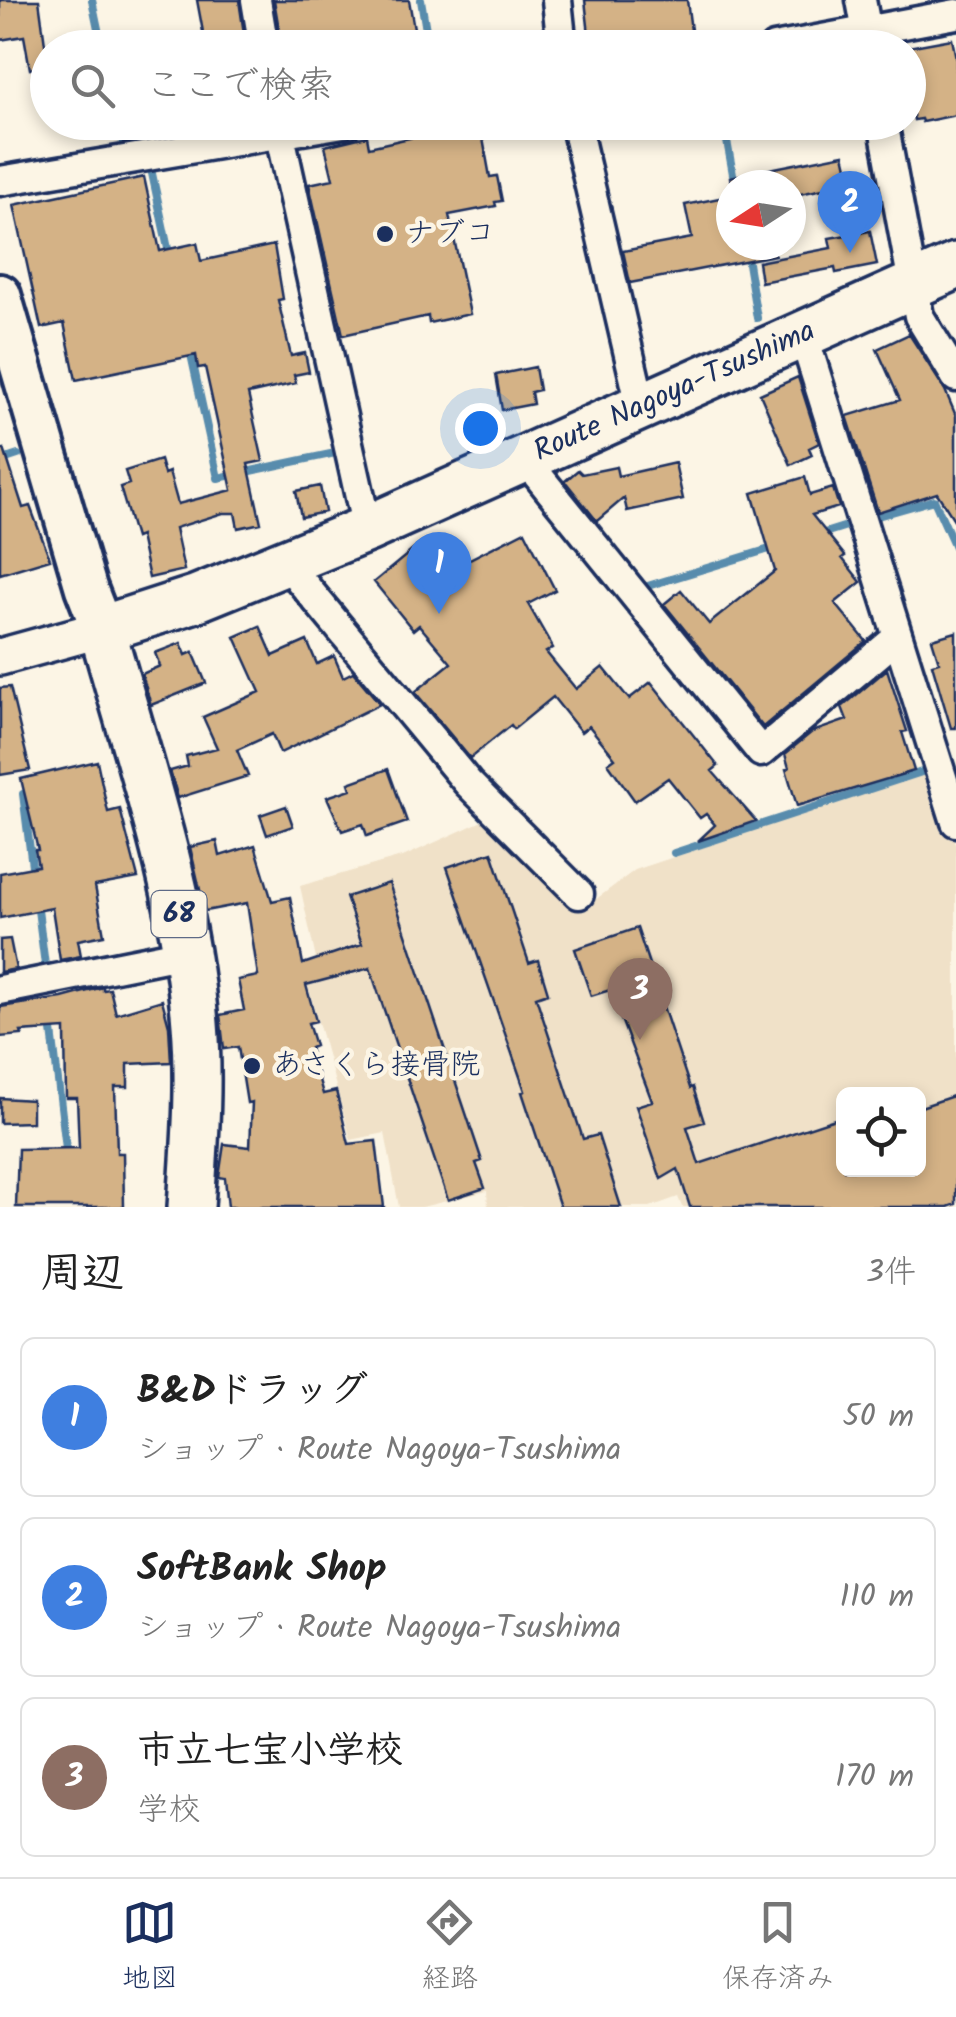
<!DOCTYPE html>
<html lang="ja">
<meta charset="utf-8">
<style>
body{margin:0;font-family:Kalam,"Klee One",sans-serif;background:#f6f6f6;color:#222}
.controls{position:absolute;right:30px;bottom:30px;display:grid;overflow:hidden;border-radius:15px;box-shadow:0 5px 15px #0003}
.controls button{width:90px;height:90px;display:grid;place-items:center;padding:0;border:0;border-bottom:2px solid #e0e0e0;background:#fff;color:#222;font:50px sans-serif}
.compass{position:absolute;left:716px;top:170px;width:90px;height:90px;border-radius:50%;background:#fff;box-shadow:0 5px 15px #0003;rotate:258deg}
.you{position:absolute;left:480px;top:428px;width:35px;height:35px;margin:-25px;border:8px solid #fff;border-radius:50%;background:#1a73e8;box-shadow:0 0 0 15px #1a73e833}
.badge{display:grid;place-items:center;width:65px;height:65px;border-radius:50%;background:#1b2f5e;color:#fff;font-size:32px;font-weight:700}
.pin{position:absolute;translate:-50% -82px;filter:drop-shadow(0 2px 5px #0008)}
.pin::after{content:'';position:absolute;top:52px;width:35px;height:30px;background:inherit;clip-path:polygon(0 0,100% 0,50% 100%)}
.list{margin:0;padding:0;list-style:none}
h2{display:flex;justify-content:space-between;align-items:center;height:130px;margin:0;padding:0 40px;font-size:42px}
h2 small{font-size:32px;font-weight:400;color:#767676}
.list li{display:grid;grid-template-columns:65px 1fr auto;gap:30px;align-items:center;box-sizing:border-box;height:160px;margin:0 20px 20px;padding:0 20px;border:2px solid #e0e0e0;border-radius:15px}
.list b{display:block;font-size:38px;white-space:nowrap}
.list p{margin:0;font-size:32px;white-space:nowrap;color:#767676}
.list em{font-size:32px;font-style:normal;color:#767676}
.icon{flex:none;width:55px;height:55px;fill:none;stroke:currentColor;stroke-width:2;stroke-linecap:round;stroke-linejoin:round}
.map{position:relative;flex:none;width:956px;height:1207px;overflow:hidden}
.search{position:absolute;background:#fff;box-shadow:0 5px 15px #0003;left:30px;right:30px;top:30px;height:110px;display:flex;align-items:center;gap:25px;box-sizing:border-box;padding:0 35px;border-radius:55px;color:#767676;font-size:38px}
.sheet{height:670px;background:#fff}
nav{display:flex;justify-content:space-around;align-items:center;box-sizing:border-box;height:140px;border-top:2px solid #e0e0e0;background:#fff;font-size:28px;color:#767676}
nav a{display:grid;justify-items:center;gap:5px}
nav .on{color:#1b2f5e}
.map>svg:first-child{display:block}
.built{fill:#f0e1c8;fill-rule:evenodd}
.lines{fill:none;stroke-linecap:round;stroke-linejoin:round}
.stream{stroke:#598cad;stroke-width:8}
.building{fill:#d4b286;stroke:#1b2f5e;stroke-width:2.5}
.minor-casing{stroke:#1b2f5e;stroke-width:35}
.tertiary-casing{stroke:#1b2f5e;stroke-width:42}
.secondary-casing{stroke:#1b2f5e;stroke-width:48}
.primary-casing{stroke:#1b2f5e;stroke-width:52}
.minor{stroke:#fcf5e5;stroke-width:28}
.tertiary{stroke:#fcf5e5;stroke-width:35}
.secondary{stroke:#fcf5e5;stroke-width:40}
.primary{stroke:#fcf5e5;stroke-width:45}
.poi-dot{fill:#1b2f5e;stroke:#fcf5e5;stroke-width:4}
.labels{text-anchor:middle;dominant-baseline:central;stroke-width:9;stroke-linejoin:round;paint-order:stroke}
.shield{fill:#fcf5e5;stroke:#5e6a86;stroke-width:2.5}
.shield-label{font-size:28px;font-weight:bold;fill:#1b2f5e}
.poi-label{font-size:30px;fill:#1b2f5e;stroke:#fcf5e5;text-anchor:start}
.street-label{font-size:30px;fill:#1b2f5e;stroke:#fcf5e5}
</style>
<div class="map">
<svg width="956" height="1207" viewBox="0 0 956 1207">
<rect width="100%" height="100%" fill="#fcf5e5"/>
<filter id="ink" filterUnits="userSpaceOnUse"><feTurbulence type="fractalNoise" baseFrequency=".01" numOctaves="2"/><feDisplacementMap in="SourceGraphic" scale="20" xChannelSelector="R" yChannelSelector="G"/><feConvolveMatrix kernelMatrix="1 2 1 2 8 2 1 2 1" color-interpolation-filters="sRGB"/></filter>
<g filter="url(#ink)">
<path class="built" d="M 932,771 L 956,846 L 956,1207 L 682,1207 L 678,1197 L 650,1207 L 488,1207 L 487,1191 L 422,1207 L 399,1207 L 385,1133 L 351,1140 L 308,986 L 321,982 L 300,886 L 405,856 L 491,817 L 583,909 L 635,870 ZM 844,1094 L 918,1094 L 918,1170 L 844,1170 Z"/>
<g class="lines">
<path class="stream" d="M 92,0 L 102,48
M 421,0 L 429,48
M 936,31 L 956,28
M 119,122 L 123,143 L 147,140 L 147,144
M 727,141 L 735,185
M 150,164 L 170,258
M 745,245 L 757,318
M 190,350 L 218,478 L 340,452
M 0,461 L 18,455
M 874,517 L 934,500 L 956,549
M 818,535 L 853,524
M 641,588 L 776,547
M 23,794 L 33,874
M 674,853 L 931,769
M 37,902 L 46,973
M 51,1022 L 67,1157"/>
</g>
<path class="building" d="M 0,0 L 39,0 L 48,66 L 30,69 L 24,36 L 0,40 Z
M 197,0 L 239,0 L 246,47 L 206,48 Z
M 274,0 L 409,0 L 416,40 L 404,43 L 405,48 L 298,48 L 296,38 L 281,41 Z
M 585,0 L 687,0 L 692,38 L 632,46 L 631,38 L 590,43 Z
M 952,39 L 956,58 L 956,115 L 922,122 L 921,119 L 914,120 L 908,89 L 908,47 Z
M 449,122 L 480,122 L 490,177 L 497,176 L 502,201 L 495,202 L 496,206 L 449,215 L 470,314 L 429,323 L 428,316 L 343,335 L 309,184 L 333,179 L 325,146 L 367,136 L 369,147 L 450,129 Z
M 844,154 L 850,180 L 823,189 L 791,196 L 791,185 L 731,185 L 730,177 Z
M 144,177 L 160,251 L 197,243 L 201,261 L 274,245 L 283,299 L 278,300 L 291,356 L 305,353 L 309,372 L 294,375 L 296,383 L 248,394 L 263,461 L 248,464 L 261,523 L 238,528 L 235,513 L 223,513 L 175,528 L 184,570 L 149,578 L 140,536 L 135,538 L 120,487 L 129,484 L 125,471 L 160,460 L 164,474 L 169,472 L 178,504 L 232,490 L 205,367 L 198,368 L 196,355 L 76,380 L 64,323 L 41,328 L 14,205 Z
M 729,196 L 731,245 L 774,245 L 775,255 L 630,283 L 623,251 L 692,238 L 685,205 Z
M 870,231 L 877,265 L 836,273 L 835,268 L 761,282 L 758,262 L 831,248 L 829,238 Z
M 909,334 L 945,390 L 956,416 L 956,523 L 937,493 L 878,512 L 847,416 L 900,400 L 877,349 Z
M 535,367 L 539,390 L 531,392 L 533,404 L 502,410 L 496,375 Z
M 798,377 L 819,443 L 809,448 L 812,455 L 791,465 L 760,394 Z
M 4,449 L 23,508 L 30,506 L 50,559 L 0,574 L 0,450 Z
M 675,463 L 683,499 L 627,511 L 624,498 L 597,521 L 565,481 L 578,470 L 582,474 L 616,467 L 618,476 Z
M 805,477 L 810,495 L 833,488 L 839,507 L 812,515 L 845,556 L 842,558 L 861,582 L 835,603 L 866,641 L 763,727 L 664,604 L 681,590 L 709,624 L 775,571 L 752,493 Z
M 320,486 L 325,512 L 301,517 L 296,491 Z
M 525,531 L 555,590 L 528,604 L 553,648 L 546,652 L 576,689 L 603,667 L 629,699 L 651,682 L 718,766 L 712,771 L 756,821 L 698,841 L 715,825 L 706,814 L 700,818 L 668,778 L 635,801 L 608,763 L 615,758 L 589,726 L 581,732 L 553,697 L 514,729 L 511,725 L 470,758 L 415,692 L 451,663 L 419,625 L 413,630 L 374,582 L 420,544 L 442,573 Z
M 260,626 L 273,656 L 307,641 L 317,664 L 334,656 L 343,677 L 353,672 L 380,704 L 280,753 L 272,734 L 237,750 L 248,776 L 178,798 L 170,771 L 188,766 L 186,756 L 217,748 L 203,717 L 260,692 L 235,637 Z
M 956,632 L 956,728 L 951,728 L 932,664 L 939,662 L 932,639 Z
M 181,643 L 186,655 L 193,652 L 206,683 L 151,705 L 142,674 L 160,666 L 155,653 Z
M 887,669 L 907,731 L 902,732 L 914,771 L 797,806 L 786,769 L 789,768 L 785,754 L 812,732 L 847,720 L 842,707 Z
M 10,687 L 30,770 L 0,775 L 0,688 Z
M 97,761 L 108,812 L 120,809 L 138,878 L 95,886 L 104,935 L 78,940 L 81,956 L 60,960 L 52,908 L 0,918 L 0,873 L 38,866 L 35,850 L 38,850 L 21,779 Z
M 388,769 L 407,822 L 367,836 L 363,824 L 342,831 L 327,797 L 351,789 L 349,783 Z
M 286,806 L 293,826 L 267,835 L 260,815 Z
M 217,841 L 220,856 L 255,845 L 272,901 L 290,897 L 303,964 L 362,944 L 346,897 L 389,883 L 482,1161 L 476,1163 L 485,1188 L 448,1200 L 370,968 L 306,985 L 316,1021 L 308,1023 L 315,1046 L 310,1048 L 323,1094 L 336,1091 L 349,1144 L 376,1141 L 384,1207 L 228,1207 L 225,1178 L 219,1177 L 224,1144 L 250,1147 L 252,1102 L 247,1103 L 238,1047 L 224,1049 L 220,1015 L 244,1010 L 238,980 L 258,976 L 247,903 L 205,911 L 190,847 Z
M 492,852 L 529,963 L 538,960 L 548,993 L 536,997 L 583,1139 L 598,1135 L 621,1207 L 560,1207 L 522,1092 L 525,1091 L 447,867 Z
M 637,928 L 690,1088 L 693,1087 L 704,1122 L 687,1127 L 699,1164 L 844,1116 L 844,1170 L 918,1170 L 918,1108 L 956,1095 L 956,1204 L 948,1207 L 690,1207 L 678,1169 L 661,1179 L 636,1106 L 652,1101 L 610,990 L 591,996 L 575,949 Z
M 10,939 L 16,969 L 0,972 L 0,940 Z
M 103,987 L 103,990 L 110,989 L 116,1014 L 162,1000 L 169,1026 L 171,1062 L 128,1064 L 128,1087 L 115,1087 L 117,1153 L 123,1153 L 124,1207 L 16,1207 L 18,1149 L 79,1148 L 77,1098 L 66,1098 L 65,1029 L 21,1032 L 22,1035 L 0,1037 L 0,1007 L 62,998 Z
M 0,1098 L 32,1100 L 32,1122 L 0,1123 Z"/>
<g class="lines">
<defs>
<path id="minor" d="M 256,0 L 264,48
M 557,0 L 562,48
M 861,0 L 870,48
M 774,48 L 956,14
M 277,122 L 367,529
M 575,122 L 641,406
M 883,122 L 919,316 L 956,377
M 0,181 L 349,122
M 523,457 L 761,752 L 898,637 L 803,334
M 292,560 L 300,580 L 468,783 L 579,894
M 898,637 L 956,822
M 0,990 L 185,953"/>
<path id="tertiary" d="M 0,657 L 102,629"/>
<path id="secondary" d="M 0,295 L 86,588 L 102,629"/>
<g id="primary">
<path id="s1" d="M 191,1207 C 195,1145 200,1085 195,1024 C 185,893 137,756 102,629 L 195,599 L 367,529 L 956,266"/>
</g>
</defs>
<use href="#minor" class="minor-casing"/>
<use href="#tertiary" class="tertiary-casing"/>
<use href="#secondary" class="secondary-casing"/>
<use href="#primary" class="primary-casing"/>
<use href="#minor" class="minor"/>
<use href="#tertiary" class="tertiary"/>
<use href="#secondary" class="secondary"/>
<use href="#primary" class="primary"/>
</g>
</g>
<g class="poi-dot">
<circle cx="385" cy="234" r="10"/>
<circle cx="252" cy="1066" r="10"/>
</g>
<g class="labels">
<rect class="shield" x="151.5" y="891" width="55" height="46" rx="8"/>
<g class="shield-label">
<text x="179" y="914">68</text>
</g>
<g class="poi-label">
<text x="405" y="234">ナブコ</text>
<text x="272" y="1066">あさくら接骨院</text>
</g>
<g class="street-label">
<text stroke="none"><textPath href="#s1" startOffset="1210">Route Nagoya-Tsushima</textPath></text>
</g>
</g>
</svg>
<div class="controls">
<button><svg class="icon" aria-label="locate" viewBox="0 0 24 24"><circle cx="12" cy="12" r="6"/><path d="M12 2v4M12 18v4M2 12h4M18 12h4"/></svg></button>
</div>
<svg class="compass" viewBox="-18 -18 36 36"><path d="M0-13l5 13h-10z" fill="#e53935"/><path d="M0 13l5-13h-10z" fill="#767676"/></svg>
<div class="you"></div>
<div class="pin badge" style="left:439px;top:614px;background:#3f7fe0">1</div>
<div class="pin badge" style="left:850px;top:253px;background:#3f7fe0">2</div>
<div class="pin badge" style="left:640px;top:1040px;background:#8d6e63">3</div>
<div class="search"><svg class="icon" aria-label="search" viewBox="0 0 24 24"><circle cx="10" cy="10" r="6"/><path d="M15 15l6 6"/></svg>ここで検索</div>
</div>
<section class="sheet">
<h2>周辺<small>3件</small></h2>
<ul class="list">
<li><span class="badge" style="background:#3f7fe0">1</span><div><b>B&amp;Dドラッグ</b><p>ショップ · Route Nagoya-Tsushima</p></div><em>50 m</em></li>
<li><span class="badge" style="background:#3f7fe0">2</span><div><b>SoftBank Shop</b><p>ショップ · Route Nagoya-Tsushima</p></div><em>110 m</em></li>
<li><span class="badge" style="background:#8d6e63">3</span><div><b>市立七宝小学校</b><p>学校</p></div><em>170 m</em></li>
</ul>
</section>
<nav>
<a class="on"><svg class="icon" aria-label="map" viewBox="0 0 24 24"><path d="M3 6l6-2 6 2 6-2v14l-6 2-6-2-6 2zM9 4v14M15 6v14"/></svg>地図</a>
<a><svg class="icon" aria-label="directions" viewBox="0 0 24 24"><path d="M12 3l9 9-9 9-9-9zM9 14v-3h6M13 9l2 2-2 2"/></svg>経路</a>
<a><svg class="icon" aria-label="saved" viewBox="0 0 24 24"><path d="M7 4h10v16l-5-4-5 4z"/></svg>保存済み</a>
</nav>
